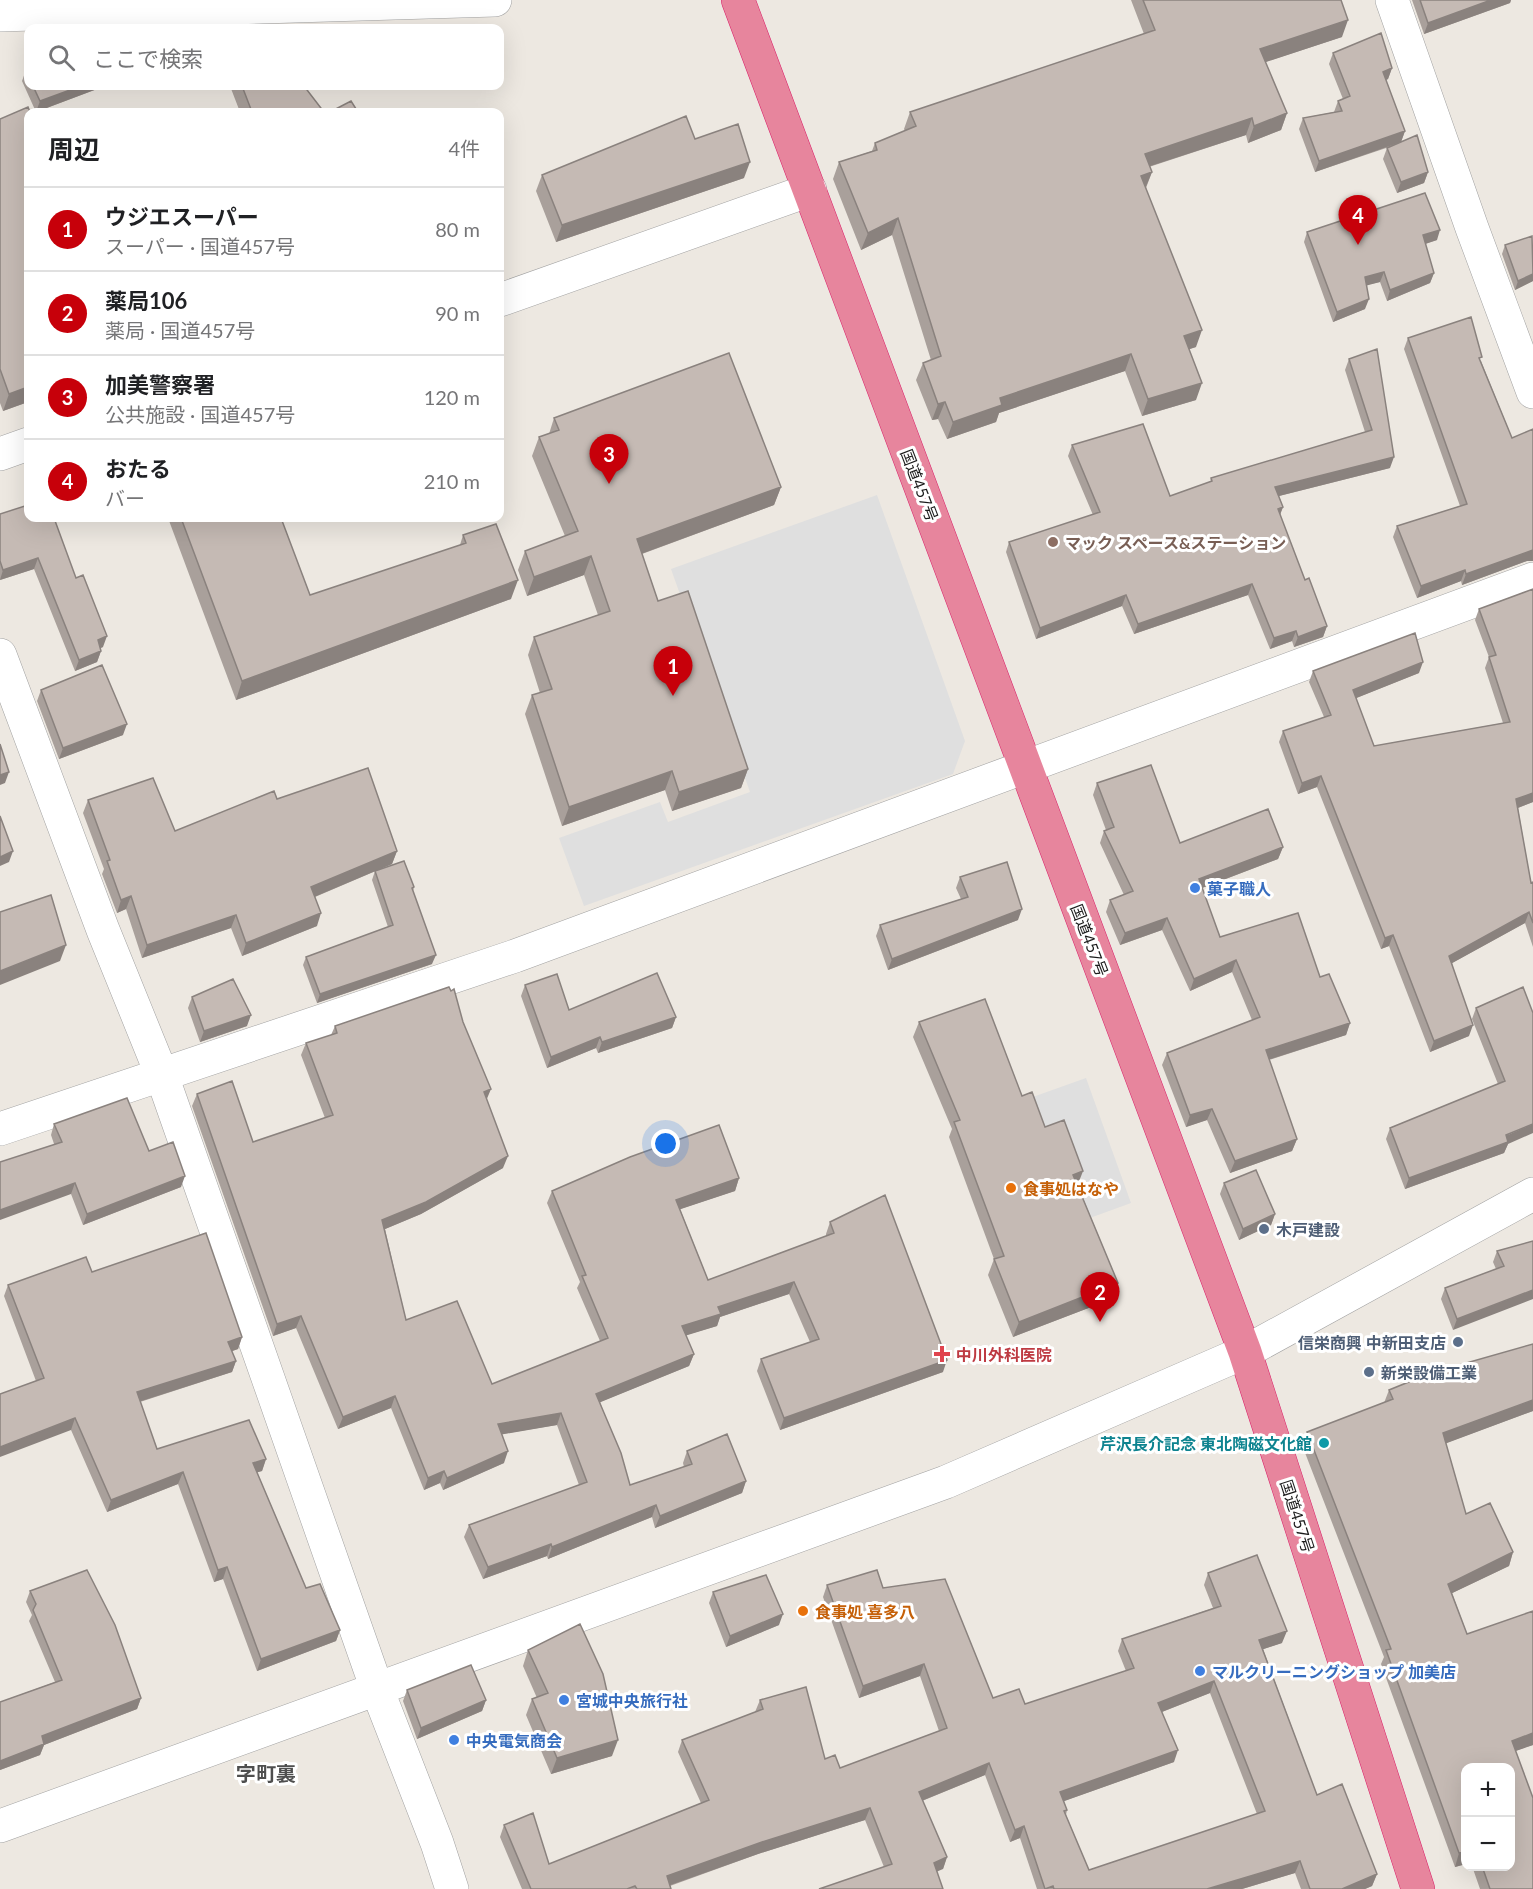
<!DOCTYPE html>
<html lang="ja">
<meta charset="utf-8">
<style>
body{margin:0;font-family:Lato,"Noto Sans JP",sans-serif;background:#f6f6f6;color:#202124}
.controls{position:absolute;right:18px;bottom:18px;display:grid;overflow:hidden;border-radius:12px;box-shadow:0 6px 24px #0002}
.controls button{width:54px;height:54px;display:grid;place-items:center;padding:0;border:0;border-bottom:2px solid #e0e0e0;background:#fff;color:#202124;font:30px sans-serif}
.you{position:absolute;left:666px;top:1144px;width:21px;height:21px;margin:-15px;border:4px solid #fff;border-radius:50%;background:#1a73e8;box-shadow:0 0 0 9px #1a73e833}
.badge{display:grid;place-items:center;width:39px;height:39px;border-radius:50%;background:#c7000a;color:#fff;font-size:20px;font-weight:700}
.pin{position:absolute;translate:-50% -50px;filter:drop-shadow(0 2px 3px #0008)}
.pin::after{content:'';position:absolute;top:32px;width:21px;height:18px;background:inherit;clip-path:polygon(0 0,100% 0,50% 100%)}
.list{margin:0;padding:0;list-style:none}
h2{display:flex;justify-content:space-between;align-items:center;height:78px;margin:0;padding:0 24px;font-size:26px}
h2 small{font-size:20px;font-weight:400;color:#757577}
.list li{display:grid;grid-template-columns:39px 1fr auto;gap:18px;align-items:center;box-sizing:border-box;height:84px;padding:0 24px;border-top:2px solid #e0e0e0}
.list b{display:block;font-size:22px;white-space:nowrap}
.list p{margin:0;font-size:20px;white-space:nowrap;color:#757577}
.list em{font-size:20px;font-style:normal;color:#757577}
.icon{flex:none;width:33px;height:33px;fill:none;stroke:currentColor;stroke-width:2;stroke-linecap:round;stroke-linejoin:round}
.map{position:relative;flex:none;width:1533px;height:1889px;overflow:hidden}
.search{position:absolute;background:#fff;box-shadow:0 6px 24px #0002;left:24px;top:24px;width:480px;height:66px;display:flex;align-items:center;gap:15px;box-sizing:border-box;padding:0 21px;border-radius:12px;color:#757577;font-size:22px}
.panel{position:absolute;background:#fff;box-shadow:0 6px 24px #0002;left:24px;top:108px;width:480px;height:414px;border-radius:12px}
.map>svg:first-child{display:block}
.parking{fill:#dfdfdf}
.lines{fill:none;stroke-linecap:round;stroke-linejoin:round}
.minor-casing{stroke:#a2a2a2;stroke-width:34}
.highway-casing{stroke:#d92069;stroke-width:34}
.minor{stroke:#fff;stroke-width:33}
.highway{stroke:#e7859d;stroke-width:33}
.wall{fill:#a9a09b;fill-rule:evenodd}
.shaded-wall{fill:#8a827e}
.building{fill:#c5bab4;stroke:#8a827e;stroke-width:1.5;fill-rule:evenodd}
.education-dot{fill:#8d6e63;stroke:#fff;stroke-width:2}
.shop-dot{fill:#3f7fe0;stroke:#fff;stroke-width:2}
.food-dot{fill:#e8710a;stroke:#fff;stroke-width:2}
.service-dot{fill:#5c6f8a;stroke:#fff;stroke-width:2}
.health-dot{fill:#e0444e;stroke:#fff;stroke-width:2}
.culture-dot{fill:#0f9aa8;stroke:#fff;stroke-width:2}
.labels{text-anchor:middle;dominant-baseline:central;stroke-width:6;stroke-linejoin:round;paint-order:stroke}
.street-label{font-size:16px;fill:#1b1b1b;stroke:#fff}
.education-label{font-size:16px;font-weight:bold;fill:#785e54;stroke:#fff;text-anchor:start}
.shop-label{font-size:16px;font-weight:bold;fill:#366cbe;stroke:#fff;text-anchor:start}
.food-label{font-size:16px;font-weight:bold;fill:#c56008;stroke:#fff;text-anchor:start}
.service-label{font-size:16px;font-weight:bold;fill:#4e5e75;stroke:#fff;text-anchor:start}
.health-label{font-size:16px;font-weight:bold;fill:#be3a42;stroke:#fff;text-anchor:start}
.culture-label{font-size:16px;font-weight:bold;fill:#0d838f;stroke:#fff;text-anchor:end}
.quarter-label{font-size:20px;font-weight:bold;fill:#4e4e4e;stroke:#fff}
</style>
<div class="map">
<svg width="1533" height="1889" viewBox="0 0 1533 1889">
<rect width="100%" height="100%" fill="#ede8e1"/>
<path class="parking" d="M 877,495 L 965,741 L 953,774 L 584,906 L 559,838 L 660,802 L 668,822 L 750,792 L 671,569 Z
M 1086,1078 L 1131,1203 L 1076,1223 L 1066,1196 L 1085,1189 L 1060,1122 L 1041,1129 L 1030,1098 Z"/>
<g class="lines">
<defs>
<path id="minor" d="M 1392,0 L 1472,228 L 1533,392
M 0,15 L 495,0
M 500,300 L 810,190
M 0,454 L 28,444
M 0,655 L 103,930 L 161,1073 L 377,1689 L 437,1843 L 452,1889
M 0,1129 L 515,956 L 1533,579
M 0,1826 L 946,1482 L 1245,1352 L 1533,1194"/>
<path id="highway" d="M 738,0 L 1245,1352 L 1418,1889"/>
</defs>
<use href="#minor" class="minor-casing"/>
<use href="#highway" class="highway-casing"/>
<use href="#minor" class="minor"/>
<use href="#highway" class="highway"/>
</g>
<path class="wall" d="M 1131,0 L 1341,0 L 1342,37 L 1265,62 L 1287,113 L 1281,130 L 1248,143 L 1246,135 L 1149,167 L 1152,172 L 1146,188 L 1196,347 L 1189,349 L 1196,400 L 1142,416 L 1125,371 L 999,413 L 996,422 L 947,439 L 938,419 L 932,420 L 916,380 L 923,363 L 931,360 L 892,235 L 861,250 L 833,179 L 839,162 L 872,151 L 875,143 L 905,131 L 904,129 L 910,112 L 1144,34 Z
M 1412,0 L 1511,0 L 1510,3 L 1424,34 Z
M 1333,53 L 1392,68 L 1388,79 L 1386,80 L 1405,131 L 1401,142 L 1428,172 L 1424,183 L 1397,193 L 1383,159 L 1387,148 L 1395,145 L 1315,172 L 1299,129 L 1303,118 L 1334,112 L 1338,101 L 1343,99 L 1329,64 Z
M 28,69 L 28,86 L 105,86 L 36,112 L 22,81 L 26,70 Z
M 230,86 L 304,86 L 324,112 L 240,112 Z
M 28,112 L 28,402 L 3,411 L 0,403 L 0,119 Z
M 695,139 L 744,178 L 556,242 L 536,191 L 542,175 Z
M 1307,232 L 1437,240 L 1425,244 L 1434,273 L 1430,283 L 1387,301 L 1380,282 L 1366,285 L 1365,309 L 1333,322 L 1304,242 Z
M 1505,245 L 1533,281 L 1515,290 L 1502,254 Z
M 1408,338 L 1481,361 L 1512,438 L 1527,561 L 1462,585 L 1461,581 L 1417,598 L 1393,537 L 1397,526 L 1460,506 L 1404,349 Z
M 1349,359 L 1390,468 L 1279,496 L 1283,507 L 1280,515 L 1305,580 L 1327,626 L 1323,637 L 1294,647 L 1292,641 L 1270,649 L 1248,595 L 1134,634 L 1122,606 L 1036,639 L 1006,552 L 1009,542 L 1093,515 L 1068,456 L 1072,445 L 1170,496 L 1210,482 L 1211,478 L 1365,432 L 1345,370 Z
M 554,418 L 781,487 L 774,505 L 642,554 L 658,601 L 748,769 L 741,788 L 672,811 L 665,790 L 562,826 L 525,714 L 532,695 L 540,693 L 528,655 L 534,637 L 598,615 L 584,575 L 527,596 L 518,570 L 525,551 L 565,536 L 532,456 L 539,437 L 549,434 Z
M 0,514 L 76,578 L 103,647 L 100,648 L 101,651 L 97,662 L 75,671 L 34,569 L 0,580 Z
M 168,518 L 281,518 L 310,595 L 460,545 L 463,535 L 511,599 L 236,700 Z
M 1533,589 L 1533,802 L 1518,808 L 1531,883 L 1533,882 L 1533,947 L 1525,923 L 1452,963 L 1469,1036 L 1430,1052 L 1389,946 L 1381,949 L 1317,787 L 1298,794 L 1279,742 L 1283,731 L 1324,717 L 1309,682 L 1313,671 L 1419,673 L 1356,698 L 1374,746 L 1503,723 L 1485,668 L 1489,657 L 1475,620 L 1479,609 Z
M 41,690 L 123,735 L 59,759 L 37,701 Z
M 1097,783 L 1180,843 L 1283,847 L 1278,859 L 1202,888 L 1220,937 L 1320,977 L 1350,1023 L 1346,1035 L 1269,1060 L 1297,1139 L 1292,1151 L 1230,1173 L 1207,1120 L 1186,1127 L 1162,1065 L 1167,1053 L 1252,1020 L 1232,972 L 1190,991 L 1162,930 L 1120,945 L 1106,912 L 1110,900 L 1124,895 L 1100,843 L 1104,831 L 1106,830 L 1093,795 Z
M 277,799 L 397,851 L 392,864 L 315,897 L 317,926 L 242,956 L 231,928 L 142,958 L 126,909 L 117,913 L 102,874 L 104,869 L 83,813 L 88,800 L 175,831 Z
M 375,871 L 414,887 L 413,891 L 432,964 L 317,1003 L 303,965 L 306,957 L 388,927 L 372,880 Z
M 960,877 L 1018,920 L 888,970 L 876,936 L 880,925 L 961,899 L 956,888 Z
M 525,985 L 569,1010 L 676,1017 L 672,1028 L 598,1053 L 596,1048 L 547,1068 L 521,996 Z
M 1523,987 L 1508,1144 L 1504,1153 L 1405,1189 L 1386,1139 L 1390,1128 L 1498,1084 L 1472,1019 L 1476,1008 Z
M 192,997 L 247,1026 L 200,1042 L 188,1008 Z
M 463,1022 L 487,1100 L 503,1168 L 421,1214 L 385,1229 L 406,1320 L 492,1384 L 600,1341 L 577,1288 L 580,1282 L 547,1203 L 552,1191 L 739,1178 L 735,1191 L 680,1209 L 708,1280 L 826,1236 L 826,1234 L 830,1222 L 943,1372 L 780,1430 L 757,1371 L 761,1359 L 810,1342 L 789,1294 L 720,1317 L 717,1326 L 686,1335 L 694,1354 L 689,1366 L 600,1402 L 630,1485 L 684,1467 L 683,1463 L 687,1451 L 746,1481 L 742,1493 L 655,1528 L 652,1517 L 548,1559 L 547,1556 L 483,1579 L 464,1537 L 469,1525 L 579,1485 L 557,1425 L 502,1434 L 504,1463 L 443,1490 L 440,1483 L 424,1490 L 391,1408 L 338,1429 L 296,1328 L 273,1336 L 192,1106 L 197,1094 L 253,1142 L 325,1118 L 301,1055 L 306,1043 L 331,1035 L 335,1026 Z
M 919,1022 L 1022,1096 L 1045,1127 L 1078,1186 L 1118,1283 L 1112,1299 L 1013,1337 L 988,1275 L 994,1259 L 949,1137 L 952,1129 L 913,1037 Z
M 54,1124 L 149,1151 L 181,1187 L 83,1225 L 71,1194 L 51,1135 Z
M 1224,1183 L 1275,1214 L 1271,1225 L 1239,1240 L 1220,1194 Z
M 1533,1241 L 1453,1330 L 1441,1299 L 1445,1288 L 1496,1269 L 1493,1262 L 1497,1251 Z
M 92,1272 L 242,1337 L 238,1349 L 232,1351 L 236,1361 L 232,1372 L 140,1402 L 157,1449 L 266,1459 L 262,1471 L 257,1472 L 306,1588 L 340,1630 L 336,1641 L 257,1671 L 223,1579 L 214,1582 L 178,1484 L 107,1512 L 71,1430 L 36,1381 L 4,1296 L 8,1285 Z
M 1410,1379 L 1533,1411 L 1446,1443 L 1466,1514 L 1513,1552 L 1509,1566 L 1452,1593 L 1467,1634 L 1533,1611 L 1533,1745 L 1515,1751 L 1533,1889 L 1480,1889 L 1472,1866 L 1510,1866 L 1466,1767 L 1466,1864 L 1455,1867 L 1381,1664 L 1384,1657 L 1302,1445 L 1307,1432 L 1384,1403 L 1389,1390 L 1409,1382 Z
M 1208,1573 L 1282,1643 L 1263,1649 L 1317,1795 L 1377,1874 L 1372,1886 L 1365,1889 L 1301,1889 L 1295,1873 L 1242,1889 L 1037,1889 L 1020,1838 L 1010,1842 L 985,1775 L 922,1801 L 947,1857 L 943,1869 L 884,1867 L 865,1820 L 758,1854 L 670,1886 L 671,1889 L 522,1889 L 500,1837 L 504,1825 L 549,1864 L 701,1803 L 678,1752 L 682,1740 L 755,1712 L 760,1700 L 825,1759 L 840,1768 L 939,1731 L 920,1676 L 859,1698 L 823,1597 L 827,1585 L 883,1588 L 993,1698 L 1025,1704 L 1126,1671 L 1118,1651 L 1122,1639 L 1213,1608 L 1204,1585 ZM 1210,1693 L 1257,1814 L 1089,1870 L 1066,1815 L 1067,1810 L 1064,1801 L 1174,1762 L 1162,1712 Z
M 30,1591 L 141,1698 L 137,1709 L 44,1745 L 40,1755 L 0,1770 L 0,1702 L 55,1682 L 29,1621 L 32,1615 L 26,1602 Z
M 713,1592 L 779,1625 L 726,1647 L 709,1603 Z
M 528,1650 L 612,1756 L 551,1774 L 526,1715 L 532,1699 L 537,1698 L 523,1666 Z
M 407,1690 L 486,1700 L 482,1711 L 417,1739 L 403,1701 Z"/>
<path class="shaded-wall" d="M 1491,0 L 1511,0 L 1510,3 L 1424,34 L 1428,23 Z
M 1348,20 L 1342,37 L 1254,66 L 1260,49 Z
M 1392,68 L 1388,79 L 1379,83 L 1383,72 Z
M 81,86 L 105,86 L 36,112 L 40,101 Z
M 1287,113 L 1281,130 L 1248,143 L 1254,126 Z
M 1252,118 L 1246,135 L 1138,170 L 1145,154 Z
M 1405,131 L 1401,142 L 1315,172 L 1319,161 Z
M 750,162 L 744,178 L 556,242 L 562,225 Z
M 1152,172 L 1145,189 L 1141,176 Z
M 1428,172 L 1424,183 L 1397,193 L 1401,182 Z
M 898,218 L 892,235 L 861,250 L 868,233 Z
M 1440,230 L 1437,240 L 1419,246 L 1423,235 Z
M 1384,272 L 1380,282 L 1361,287 L 1365,277 Z
M 1434,273 L 1430,283 L 1387,301 L 1390,290 Z
M 1533,274 L 1533,281 L 1515,290 L 1518,281 Z
M 1369,299 L 1365,309 L 1333,322 L 1337,312 Z
M 1202,330 L 1196,347 L 1178,353 L 1184,336 Z
M 1131,354 L 1125,371 L 999,413 L 996,422 L 947,439 L 953,422 L 1000,398 Z
M 1202,383 L 1196,400 L 1142,416 L 1148,399 Z
M 28,387 L 28,402 L 3,411 L 9,394 Z
M 945,402 L 938,419 L 932,420 L 938,404 Z
M 1394,457 L 1390,468 L 1271,498 L 1275,487 Z
M 781,487 L 774,505 L 630,558 L 637,539 Z
M 1283,507 L 1279,517 L 1278,509 Z
M 1531,550 L 1533,550 L 1533,561 L 1527,561 L 1462,585 L 1466,574 Z
M 591,556 L 584,575 L 527,596 L 534,577 Z
M 38,558 L 34,569 L 0,580 L 3,570 Z
M 1465,570 L 1461,581 L 1417,598 L 1421,586 Z
M 518,580 L 511,599 L 236,700 L 242,681 Z
M 1252,584 L 1248,595 L 1134,634 L 1138,624 Z
M 1126,595 L 1122,606 L 1036,639 L 1040,628 Z
M 1327,626 L 1323,637 L 1294,647 L 1298,637 Z
M 1296,631 L 1292,641 L 1270,649 L 1274,638 Z
M 107,636 L 103,647 L 94,651 L 98,640 Z
M 101,651 L 97,662 L 75,671 L 79,660 Z
M 1423,662 L 1419,673 L 1349,701 L 1353,690 Z
M 127,724 L 123,735 L 59,759 L 63,748 Z
M 748,769 L 741,788 L 672,811 L 679,792 Z
M 672,771 L 665,790 L 562,826 L 569,807 Z
M 9,772 L 5,783 L 0,785 L 0,775 Z
M 1321,776 L 1317,787 L 1298,794 L 1302,783 Z
M 1533,793 L 1533,802 L 1512,810 L 1516,799 Z
M 1283,847 L 1278,859 L 1194,891 L 1199,879 Z
M 13,851 L 9,862 L 0,866 L 0,857 Z
M 397,851 L 392,864 L 307,900 L 311,887 Z
M 131,896 L 126,909 L 117,913 L 121,900 Z
M 1022,909 L 1018,920 L 888,970 L 892,959 Z
M 1529,912 L 1525,923 L 1445,967 L 1449,956 Z
M 321,913 L 317,926 L 242,956 L 246,943 Z
M 236,915 L 231,928 L 142,958 L 147,945 Z
M 1167,918 L 1162,930 L 1120,945 L 1125,933 Z
M 1393,935 L 1389,946 L 1381,949 L 1385,938 Z
M 66,945 L 60,961 L 0,985 L 0,971 Z
M 436,955 L 432,964 L 317,1003 L 320,994 Z
M 1236,960 L 1232,972 L 1190,991 L 1194,979 Z
M 251,1015 L 247,1026 L 200,1042 L 204,1031 Z
M 676,1017 L 672,1028 L 598,1053 L 602,1042 Z
M 1350,1023 L 1346,1035 L 1261,1062 L 1266,1050 Z
M 1473,1025 L 1469,1036 L 1430,1052 L 1434,1041 Z
M 600,1037 L 596,1048 L 547,1068 L 551,1057 Z
M 491,1089 L 486,1101 L 484,1092 Z
M 1212,1109 L 1207,1120 L 1186,1127 L 1190,1115 Z
M 1533,1124 L 1533,1133 L 1508,1144 L 1504,1153 L 1405,1189 L 1409,1178 Z
M 1297,1139 L 1292,1151 L 1230,1173 L 1235,1161 Z
M 508,1156 L 503,1168 L 421,1214 L 378,1232 L 382,1220 Z
M 1083,1171 L 1077,1187 L 1073,1175 Z
M 185,1176 L 181,1187 L 83,1225 L 87,1214 Z
M 739,1178 L 735,1191 L 672,1212 L 676,1200 Z
M 75,1183 L 71,1194 L 0,1220 L 0,1210 Z
M 1275,1214 L 1271,1225 L 1239,1240 L 1243,1229 Z
M 794,1282 L 789,1294 L 720,1317 L 717,1326 L 678,1338 L 682,1326 L 718,1307 Z
M 1118,1283 L 1112,1299 L 1013,1337 L 1019,1322 Z
M 1533,1290 L 1533,1299 L 1453,1330 L 1457,1319 Z
M 301,1316 L 296,1328 L 273,1336 L 277,1324 Z
M 242,1337 L 238,1349 L 224,1354 L 228,1342 Z
M 694,1354 L 689,1366 L 591,1406 L 596,1394 Z
M 947,1360 L 943,1372 L 780,1430 L 784,1418 Z
M 236,1361 L 232,1372 L 132,1404 L 137,1392 Z
M 395,1396 L 391,1408 L 338,1429 L 343,1417 Z
M 1533,1400 L 1533,1411 L 1439,1446 L 1443,1433 Z
M 561,1413 L 557,1425 L 493,1436 L 498,1424 Z
M 75,1418 L 71,1430 L 0,1457 L 0,1447 Z
M 508,1451 L 504,1463 L 443,1490 L 447,1478 Z
M 266,1459 L 262,1471 L 248,1475 L 253,1463 Z
M 444,1471 L 440,1483 L 424,1490 L 428,1478 Z
M 183,1472 L 178,1484 L 107,1512 L 111,1500 Z
M 746,1481 L 742,1493 L 655,1528 L 660,1516 Z
M 656,1505 L 652,1517 L 548,1559 L 552,1547 Z
M 551,1544 L 547,1556 L 483,1579 L 488,1567 Z
M 1513,1552 L 1509,1566 L 1444,1597 L 1448,1584 Z
M 227,1567 L 223,1579 L 214,1582 L 218,1570 Z
M 783,1614 L 779,1625 L 726,1647 L 730,1636 Z
M 340,1630 L 336,1641 L 257,1671 L 261,1659 Z
M 1287,1631 L 1282,1643 L 1255,1652 L 1259,1640 Z
M 924,1664 L 920,1676 L 859,1698 L 863,1686 Z
M 1214,1681 L 1210,1693 L 1154,1715 L 1158,1703 Z
M 141,1698 L 137,1709 L 44,1745 L 40,1755 L 0,1770 L 0,1761 L 42,1736 Z
M 486,1700 L 482,1711 L 417,1739 L 421,1728 Z
M 1533,1733 L 1533,1745 L 1507,1754 L 1512,1741 Z
M 618,1740 L 612,1756 L 551,1774 L 557,1758 Z
M 1178,1750 L 1174,1762 L 1056,1804 L 1060,1792 Z
M 989,1763 L 985,1775 L 914,1804 L 919,1792 Z
M 870,1808 L 865,1820 L 758,1854 L 662,1888 L 667,1876 L 762,1842 Z
M 1024,1826 L 1020,1838 L 1010,1842 L 1015,1830 Z
M 1466,1852 L 1466,1864 L 1455,1867 L 1459,1853 Z
M 947,1857 L 943,1869 L 929,1875 L 934,1863 Z
M 1300,1861 L 1295,1873 L 1242,1889 L 1207,1889 Z
M 1377,1874 L 1372,1886 L 1365,1889 L 1342,1889 Z"/>
<path class="building" d="M 1143,0 L 1341,0 L 1348,20 L 1260,49 L 1287,113 L 1254,126 L 1252,118 L 1145,154 L 1152,172 L 1141,176 L 1202,330 L 1184,336 L 1202,383 L 1148,399 L 1131,354 L 1000,398 L 1002,405 L 953,422 L 945,402 L 938,404 L 923,363 L 941,356 L 898,218 L 868,233 L 839,162 L 877,150 L 875,143 L 916,126 L 910,112 L 1155,30 Z
M 1420,0 L 1491,0 L 1428,23 Z
M 1381,33 L 1392,68 L 1383,72 L 1405,131 L 1319,161 L 1303,118 L 1342,111 L 1338,101 L 1350,96 L 1333,53 Z
M 33,86 L 81,86 L 40,101 Z
M 242,86 L 304,86 L 324,112 L 252,112 Z
M 351,101 L 358,112 L 330,112 Z
M 28,107 L 30,112 L 28,112 L 28,387 L 9,394 L 0,369 L 0,119 Z
M 686,116 L 695,139 L 738,124 L 750,162 L 562,225 L 542,175 Z
M 1417,135 L 1428,172 L 1401,182 L 1387,148 Z
M 1425,193 L 1440,230 L 1423,235 L 1434,273 L 1390,290 L 1384,272 L 1365,277 L 1369,299 L 1337,312 L 1307,232 Z
M 1532,236 L 1533,274 L 1518,281 L 1505,245 Z
M 1471,317 L 1482,357 L 1479,358 L 1512,438 L 1533,429 L 1533,550 L 1466,574 L 1465,570 L 1421,586 L 1397,526 L 1467,504 L 1408,338 Z
M 1377,349 L 1394,457 L 1275,487 L 1283,507 L 1278,509 L 1305,580 L 1309,578 L 1327,626 L 1298,637 L 1296,631 L 1274,638 L 1252,584 L 1138,624 L 1126,595 L 1040,628 L 1009,542 L 1100,512 L 1072,445 L 1143,424 L 1170,496 L 1212,481 L 1211,478 L 1372,430 L 1349,359 Z
M 729,353 L 781,487 L 637,539 L 658,601 L 688,591 L 748,769 L 679,792 L 672,771 L 569,807 L 532,695 L 552,689 L 534,637 L 610,611 L 591,556 L 534,577 L 525,551 L 578,531 L 539,437 L 559,430 L 554,418 Z
M 28,505 L 28,518 L 54,518 L 76,578 L 83,575 L 107,636 L 98,640 L 101,651 L 79,660 L 38,558 L 3,570 L 0,561 L 0,514 Z
M 181,518 L 281,518 L 310,595 L 466,543 L 463,535 L 496,524 L 518,580 L 242,681 Z
M 1533,589 L 1533,793 L 1516,799 L 1531,883 L 1533,882 L 1533,923 L 1529,912 L 1449,956 L 1473,1025 L 1434,1041 L 1393,935 L 1385,938 L 1321,776 L 1302,783 L 1283,731 L 1331,715 L 1313,671 L 1415,633 L 1423,662 L 1353,690 L 1374,746 L 1510,722 L 1489,657 L 1496,655 L 1479,609 Z
M 102,665 L 127,724 L 63,748 L 41,690 Z
M 0,744 L 9,772 L 0,775 Z
M 1151,765 L 1180,843 L 1268,809 L 1283,847 L 1199,879 L 1220,937 L 1298,913 L 1320,977 L 1329,974 L 1350,1023 L 1266,1050 L 1297,1139 L 1235,1161 L 1212,1109 L 1190,1115 L 1167,1053 L 1260,1017 L 1236,960 L 1194,979 L 1167,918 L 1125,933 L 1110,900 L 1133,891 L 1104,831 L 1114,827 L 1097,783 Z
M 368,768 L 397,851 L 311,887 L 321,913 L 246,943 L 236,915 L 147,945 L 131,896 L 121,900 L 107,861 L 110,860 L 88,800 L 153,778 L 175,831 L 274,791 L 277,799 Z
M 0,816 L 13,851 L 0,857 Z
M 404,861 L 414,887 L 412,888 L 436,955 L 320,994 L 306,957 L 393,925 L 375,871 Z
M 1007,862 L 1022,909 L 892,959 L 880,925 L 968,897 L 960,877 Z
M 51,895 L 66,945 L 0,971 L 0,912 Z
M 657,973 L 676,1017 L 602,1042 L 600,1037 L 551,1057 L 525,985 L 557,974 L 569,1010 Z
M 233,979 L 251,1015 L 204,1031 L 192,997 Z
M 449,987 L 451,991 L 454,989 L 463,1022 L 491,1089 L 484,1092 L 508,1156 L 426,1202 L 382,1220 L 406,1320 L 457,1301 L 492,1384 L 608,1338 L 582,1276 L 586,1275 L 552,1191 L 630,1157 L 719,1125 L 739,1178 L 676,1200 L 708,1280 L 834,1233 L 830,1222 L 885,1195 L 947,1360 L 784,1418 L 761,1359 L 819,1339 L 794,1282 L 718,1307 L 721,1314 L 682,1326 L 694,1354 L 596,1394 L 621,1453 L 630,1485 L 692,1464 L 687,1451 L 727,1434 L 746,1481 L 660,1516 L 656,1505 L 552,1547 L 551,1544 L 488,1567 L 469,1525 L 587,1482 L 561,1413 L 498,1424 L 508,1451 L 447,1478 L 444,1471 L 428,1478 L 395,1396 L 343,1417 L 301,1316 L 277,1324 L 197,1094 L 232,1081 L 253,1142 L 333,1115 L 306,1043 L 337,1033 L 335,1026 Z
M 1523,987 L 1533,1013 L 1533,1124 L 1506,1135 L 1508,1142 L 1409,1178 L 1390,1128 L 1505,1081 L 1476,1008 Z
M 985,999 L 1022,1096 L 1032,1092 L 1045,1127 L 1064,1120 L 1083,1171 L 1073,1175 L 1118,1283 L 1019,1322 L 994,1259 L 1004,1256 L 954,1122 L 960,1120 L 919,1022 Z
M 127,1098 L 149,1151 L 173,1142 L 185,1176 L 87,1214 L 75,1183 L 0,1210 L 0,1162 L 62,1142 L 54,1124 Z
M 1256,1170 L 1275,1214 L 1243,1229 L 1224,1183 Z
M 206,1233 L 242,1337 L 228,1342 L 236,1361 L 137,1392 L 157,1449 L 249,1420 L 266,1459 L 253,1463 L 306,1588 L 320,1584 L 340,1630 L 261,1659 L 227,1567 L 218,1570 L 183,1472 L 111,1500 L 75,1418 L 0,1447 L 0,1394 L 44,1378 L 8,1285 L 86,1257 L 92,1272 Z
M 1533,1241 L 1533,1290 L 1457,1319 L 1445,1288 L 1504,1266 L 1497,1251 Z
M 1533,1344 L 1533,1400 L 1443,1433 L 1466,1514 L 1490,1503 L 1513,1552 L 1448,1584 L 1467,1634 L 1533,1611 L 1533,1733 L 1512,1741 L 1533,1798 L 1533,1889 L 1490,1889 L 1482,1866 L 1510,1866 L 1510,1767 L 1466,1767 L 1466,1852 L 1459,1853 L 1386,1650 L 1391,1649 L 1307,1432 L 1393,1399 L 1389,1390 L 1411,1381 L 1410,1379 Z
M 1257,1555 L 1287,1631 L 1259,1640 L 1317,1795 L 1342,1784 L 1377,1874 L 1342,1889 L 1310,1889 L 1300,1861 L 1207,1889 L 1054,1889 L 1053,1886 L 1045,1889 L 1024,1826 L 1015,1830 L 989,1763 L 919,1792 L 947,1857 L 934,1863 L 943,1889 L 819,1889 L 892,1864 L 870,1808 L 762,1842 L 667,1876 L 671,1889 L 637,1889 L 635,1886 L 627,1889 L 531,1889 L 504,1825 L 533,1813 L 549,1864 L 709,1800 L 682,1740 L 763,1709 L 760,1700 L 806,1687 L 825,1759 L 835,1755 L 840,1768 L 947,1728 L 924,1664 L 863,1686 L 827,1585 L 877,1570 L 883,1588 L 945,1579 L 993,1698 L 1019,1689 L 1025,1704 L 1134,1668 L 1122,1639 L 1221,1606 L 1208,1573 ZM 1214,1681 L 1265,1811 L 1089,1870 L 1064,1811 L 1067,1810 L 1060,1792 L 1178,1750 L 1158,1703 Z
M 87,1570 L 115,1625 L 141,1698 L 42,1736 L 44,1744 L 0,1761 L 0,1702 L 62,1680 L 33,1610 L 36,1604 L 30,1591 Z
M 766,1575 L 783,1614 L 730,1636 L 713,1592 Z
M 580,1624 L 603,1674 L 618,1740 L 557,1758 L 532,1699 L 548,1693 L 528,1650 Z
M 471,1665 L 486,1700 L 421,1728 L 407,1690 Z"/>
<circle class="education-dot" cx="1053" cy="542" r="6"/>
<g class="shop-dot">
<circle cx="1195" cy="888" r="6"/>
<circle cx="1200" cy="1671" r="6"/>
<circle cx="564" cy="1700" r="6"/>
<circle cx="454" cy="1740" r="6"/>
</g>
<g class="food-dot">
<circle cx="1011" cy="1188" r="6"/>
<circle cx="803" cy="1611" r="6"/>
</g>
<g class="service-dot">
<circle cx="1264" cy="1229" r="6"/>
<circle cx="1458" cy="1342" r="6"/>
<circle cx="1369" cy="1372" r="6"/>
</g>
<path class="health-dot" d="M939 1345h6v6h6v6h-6v6h-6v-6h-6v-6h6z"/>
<circle class="culture-dot" cx="1324" cy="1443" r="6"/>
<g class="labels">
<g class="street-label">
<text transform="translate(920 485) rotate(69)">国道457号</text>
<text transform="translate(1090 940) rotate(69)">国道457号</text>
<text transform="translate(1298 1516) rotate(72)">国道457号</text>
</g>
<g class="education-label">
<text x="1065" y="542">マック スペース&amp;ステーション</text>
</g>
<g class="shop-label">
<text x="1207" y="888">菓子職人</text>
<text x="1212" y="1671">マルクリーニングショップ 加美店</text>
<text x="576" y="1700">宮城中央旅行社</text>
<text x="466" y="1740">中央電気商会</text>
</g>
<g class="food-label">
<text x="1023" y="1188">食事処はなや</text>
<text x="815" y="1611">食事処 喜多八</text>
</g>
<g class="service-label">
<text x="1276" y="1229">木戸建設</text>
<text x="1446" y="1342" text-anchor="end">信栄商興 中新田支店</text>
<text x="1381" y="1372">新栄設備工業</text>
</g>
<g class="health-label">
<text x="956" y="1354">中川外科医院</text>
</g>
<g class="culture-label">
<text x="1312" y="1443">芹沢長介記念 東北陶磁文化館</text>
</g>
<g class="quarter-label">
<text x="266" y="1773">字町裏</text>
</g>
</g>
</svg>
<div class="controls">
<button>+</button>
<button>−</button>
</div>
<div class="you"></div>
<div class="pin badge" style="left:673px;top:696px">1</div>
<div class="pin badge" style="left:1100px;top:1322px">2</div>
<div class="pin badge" style="left:609px;top:484px">3</div>
<div class="pin badge" style="left:1358px;top:245px">4</div>
<div class="search"><svg class="icon" aria-label="search" viewBox="0 0 24 24"><circle cx="10" cy="10" r="6"/><path d="M15 15l6 6"/></svg>ここで検索</div>
<section class="panel">
<h2>周辺<small>4件</small></h2>
<ul class="list">
<li><span class="badge">1</span><div><b>ウジエスーパー</b><p>スーパー · 国道457号</p></div><em>80 m</em></li>
<li><span class="badge">2</span><div><b>薬局106</b><p>薬局 · 国道457号</p></div><em>90 m</em></li>
<li><span class="badge">3</span><div><b>加美警察署</b><p>公共施設 · 国道457号</p></div><em>120 m</em></li>
<li><span class="badge">4</span><div><b>おたる</b><p>バー</p></div><em>210 m</em></li>
</ul>
</section>
</div>
